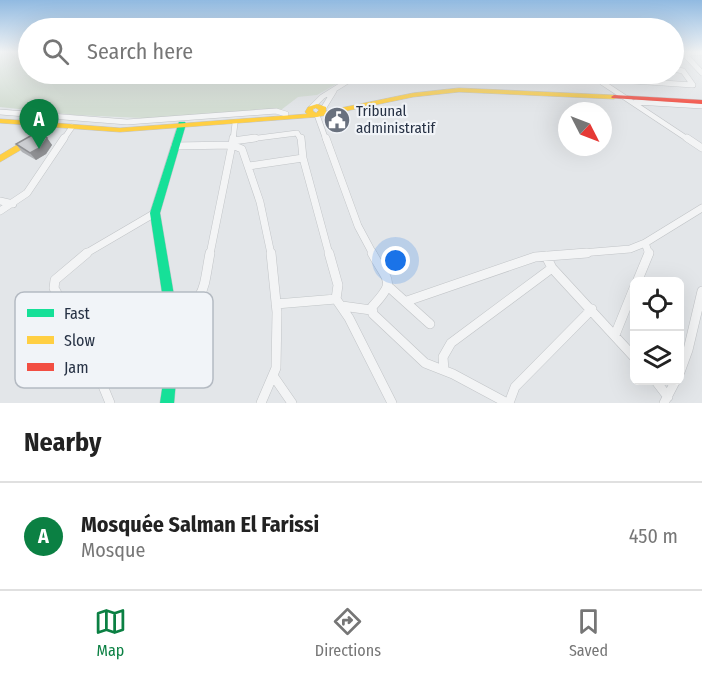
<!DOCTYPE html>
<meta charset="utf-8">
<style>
body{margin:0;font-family:"Fira Sans Condensed",sans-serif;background:#f2f2f2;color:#222}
.controls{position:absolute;right:18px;bottom:18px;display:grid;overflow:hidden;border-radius:9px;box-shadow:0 6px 24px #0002}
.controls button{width:54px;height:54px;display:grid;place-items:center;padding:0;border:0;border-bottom:2px solid #e0e0e0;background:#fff;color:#222;font:30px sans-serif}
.compass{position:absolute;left:558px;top:102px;width:54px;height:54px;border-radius:50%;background:#fff;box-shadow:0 6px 24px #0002;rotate:132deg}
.you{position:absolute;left:396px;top:261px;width:21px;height:21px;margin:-15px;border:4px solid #fff;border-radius:50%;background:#1a73e8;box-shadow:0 0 0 9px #1a73e833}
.badge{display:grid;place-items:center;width:39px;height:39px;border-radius:50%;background:#0b8043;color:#fff;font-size:20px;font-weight:700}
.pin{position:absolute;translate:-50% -50px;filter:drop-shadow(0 2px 3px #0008)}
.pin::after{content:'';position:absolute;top:32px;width:21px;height:18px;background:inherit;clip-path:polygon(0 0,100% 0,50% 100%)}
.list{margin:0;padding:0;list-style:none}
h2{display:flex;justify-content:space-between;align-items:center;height:78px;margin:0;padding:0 24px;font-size:26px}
h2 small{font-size:20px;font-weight:400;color:#767676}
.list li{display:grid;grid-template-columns:39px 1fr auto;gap:18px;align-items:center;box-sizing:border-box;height:108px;padding:0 24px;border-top:2px solid #e0e0e0}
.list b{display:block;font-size:22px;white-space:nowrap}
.list p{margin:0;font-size:20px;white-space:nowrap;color:#767676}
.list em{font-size:20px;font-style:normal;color:#767676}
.icon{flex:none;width:33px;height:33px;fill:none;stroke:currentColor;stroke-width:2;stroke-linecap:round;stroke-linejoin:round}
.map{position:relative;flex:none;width:702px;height:403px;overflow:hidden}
.search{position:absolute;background:#fff;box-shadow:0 6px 24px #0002;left:18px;right:18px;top:18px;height:66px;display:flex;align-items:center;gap:15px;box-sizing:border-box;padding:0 21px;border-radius:33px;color:#767676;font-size:22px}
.sheet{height:186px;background:#fff}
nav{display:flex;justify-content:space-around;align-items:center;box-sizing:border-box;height:84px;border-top:2px solid #e0e0e0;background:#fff;font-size:16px;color:#767676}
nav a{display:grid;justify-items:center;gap:3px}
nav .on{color:#0b8043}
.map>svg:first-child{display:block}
.green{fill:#d3ddd3}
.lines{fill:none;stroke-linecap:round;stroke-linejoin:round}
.street-far2-casing{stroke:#c1c4c7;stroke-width:6}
.street-far1-casing{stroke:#c1c4c7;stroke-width:8}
.street-casing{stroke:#c1c4c7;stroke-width:10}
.fast-casing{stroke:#c1c4c7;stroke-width:1}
.slow-casing{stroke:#c1c4c7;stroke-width:1}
.jam-casing{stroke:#c1c4c7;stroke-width:1}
.street-far2{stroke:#f3f4f5;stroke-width:5}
.street-far1{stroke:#f3f4f5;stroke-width:7}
.street{stroke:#f3f4f5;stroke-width:9}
.fast{fill:#16e098;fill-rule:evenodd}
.slow{fill:#ffcf43;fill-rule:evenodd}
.jam{fill:#f24e42;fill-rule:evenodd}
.wall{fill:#afb1b5}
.shaded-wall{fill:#8f9093}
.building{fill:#ccced2;stroke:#8f9093;stroke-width:1.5}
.labels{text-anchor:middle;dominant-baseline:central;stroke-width:4.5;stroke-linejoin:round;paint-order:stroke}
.poi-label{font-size:15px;fill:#273245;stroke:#f1f4f8;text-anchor:start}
.key{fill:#f1f4f8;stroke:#b4bac2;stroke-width:1.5}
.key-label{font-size:16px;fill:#273245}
</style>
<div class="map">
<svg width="702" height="403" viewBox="0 0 702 403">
<rect width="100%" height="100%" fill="#e3e6e9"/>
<path class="green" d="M 0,52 L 28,52 L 28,74 L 354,74 L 317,95 L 298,97 L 281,110 L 165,119 L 75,115 L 0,107 Z"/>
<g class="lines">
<defs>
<path id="street-far2" d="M 702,53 L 690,53 L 687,57 L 702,73
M 597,74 L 596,77 L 603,83 L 689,140
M 625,74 L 633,81 L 693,85 L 683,71 L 674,69
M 636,102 L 702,106
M 312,107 L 322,97 L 359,74
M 323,109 L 334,91
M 0,112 L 127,122 L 276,111 L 286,114
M 317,115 L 326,140
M 63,140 L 72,127
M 233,140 L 235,123
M 243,140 L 297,133 L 301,140"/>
<path id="street-far1" d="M 233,138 L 232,145 L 242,149 L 260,202 L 271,254
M 301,138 L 303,158
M 326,138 L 358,226 L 373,254
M 687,138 L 702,148
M 233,141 L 255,138
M 175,146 L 232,145 L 210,254
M 249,166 L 303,158 L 329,254
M 0,201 L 13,204
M 0,211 L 27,193 L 64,138
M 645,243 L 649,254
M 85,254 L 155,213
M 569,254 L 630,249 L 645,243 L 702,208"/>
<path id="street" d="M 87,253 L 55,280 L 54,288 L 89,352 L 110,403
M 372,253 C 388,283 397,280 372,307 L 373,314 L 425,363 L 453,374 L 507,403
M 546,256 L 552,268 L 634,357
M 637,282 L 649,253
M 390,288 L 430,324
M 336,299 L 349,318 L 392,403
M 407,301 L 535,257 L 587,253
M 276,304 L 336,299 L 338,285 L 329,253
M 342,306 L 371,310
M 172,319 C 207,298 203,290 210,253
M 615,335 L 634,288
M 444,370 L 443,357 L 451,343 L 552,268
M 680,372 L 688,350 L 702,291
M 274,377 L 292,403
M 655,380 L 668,397
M 261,403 L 276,368 L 277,312 L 271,253
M 509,403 L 515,387 L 592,309
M 664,403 L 676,380"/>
<path id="fast" d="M 179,122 L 185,122 L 186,124 L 160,213 L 178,319 L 177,369 L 174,403 L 160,403 L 165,369 L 166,319 L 150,213 Z"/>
<path id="slow" d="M 459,88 L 614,95 L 617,97 L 614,99 L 459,92 L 413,97 L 317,117 L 120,132 L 51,127 L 36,141 L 0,162 L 0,155 L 30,137 L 43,126 L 0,123 L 0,119 L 47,122 L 51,121 L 55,123 L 120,128 L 307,114 L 305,112 L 308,107 L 317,104 L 326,107 L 326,111 L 413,93 ZM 316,108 L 319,110 L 316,113 L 313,111 L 313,109 Z"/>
<path id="jam" d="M 614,95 L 702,100 L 702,104 L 612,98 L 611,97 Z"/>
</defs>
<use href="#street-far2" class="street-far2-casing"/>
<use href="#street-far1" class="street-far1-casing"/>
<use href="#street" class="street-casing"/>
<use href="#fast" class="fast-casing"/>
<use href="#slow" class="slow-casing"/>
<use href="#jam" class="jam-casing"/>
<use href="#street-far2" class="street-far2"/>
<use href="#street-far1" class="street-far1"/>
<use href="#street" class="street"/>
<use href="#fast" class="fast"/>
<use href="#slow" class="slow"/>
<use href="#jam" class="jam"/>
</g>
<path class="wall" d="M 36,136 L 47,138 L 52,145 L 46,154 L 36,160 L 22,152 L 16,144 Z"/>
<path class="shaded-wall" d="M 47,138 L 52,145 L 46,154 L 36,160 L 30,153 Z"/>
<path class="building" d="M 41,133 L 47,138 L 41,147 L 30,153 L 16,144 L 34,134 L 36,136 Z"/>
<linearGradient id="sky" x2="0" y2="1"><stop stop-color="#91bae1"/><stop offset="0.48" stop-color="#f2f4f5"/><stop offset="1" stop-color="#f2f4f5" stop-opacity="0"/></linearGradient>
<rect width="702" height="108" fill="url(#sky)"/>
<defs>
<symbol id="civic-disc" viewBox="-11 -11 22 22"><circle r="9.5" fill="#69717e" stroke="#f1f4f8"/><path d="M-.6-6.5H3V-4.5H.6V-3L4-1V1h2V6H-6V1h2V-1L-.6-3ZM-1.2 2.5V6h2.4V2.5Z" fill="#fff"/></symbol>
</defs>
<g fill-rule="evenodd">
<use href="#civic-disc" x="322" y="105" width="30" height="30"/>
</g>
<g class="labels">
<g class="poi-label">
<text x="356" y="111">Tribunal<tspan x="356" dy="17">administratif</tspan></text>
</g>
</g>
<rect x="15" y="292" width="198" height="96" rx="9" class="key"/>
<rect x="27" y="309" width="27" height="8" fill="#16e098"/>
<rect x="27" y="336" width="27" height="8" fill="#ffcf43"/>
<rect x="27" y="363" width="27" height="8" fill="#f24e42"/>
<g class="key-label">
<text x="64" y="319">Fast</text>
<text x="64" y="346">Slow</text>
<text x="64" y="373">Jam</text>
</g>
</svg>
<div class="controls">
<button><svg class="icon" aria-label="locate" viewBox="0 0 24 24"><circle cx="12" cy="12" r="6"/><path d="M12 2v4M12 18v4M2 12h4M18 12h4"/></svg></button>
<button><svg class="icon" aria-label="layers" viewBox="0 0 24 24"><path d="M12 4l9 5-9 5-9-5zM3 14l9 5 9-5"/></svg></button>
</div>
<svg class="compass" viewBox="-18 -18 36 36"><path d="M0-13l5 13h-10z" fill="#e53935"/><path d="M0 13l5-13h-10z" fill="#767676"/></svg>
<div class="you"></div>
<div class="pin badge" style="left:39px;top:149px">A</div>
<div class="search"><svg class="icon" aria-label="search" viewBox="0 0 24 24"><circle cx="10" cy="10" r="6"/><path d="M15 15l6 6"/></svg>Search here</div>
</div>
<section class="sheet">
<h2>Nearby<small></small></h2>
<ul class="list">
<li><span class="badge">A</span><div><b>Mosquée Salman El Farissi</b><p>Mosque</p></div><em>450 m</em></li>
</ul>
</section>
<nav>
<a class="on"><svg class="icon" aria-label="map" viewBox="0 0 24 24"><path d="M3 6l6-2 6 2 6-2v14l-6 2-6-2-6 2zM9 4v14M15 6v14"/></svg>Map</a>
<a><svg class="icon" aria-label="directions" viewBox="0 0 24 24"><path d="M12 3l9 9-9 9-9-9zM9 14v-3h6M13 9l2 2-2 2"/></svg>Directions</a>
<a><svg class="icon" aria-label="saved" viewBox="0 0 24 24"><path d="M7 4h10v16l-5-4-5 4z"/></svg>Saved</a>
</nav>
